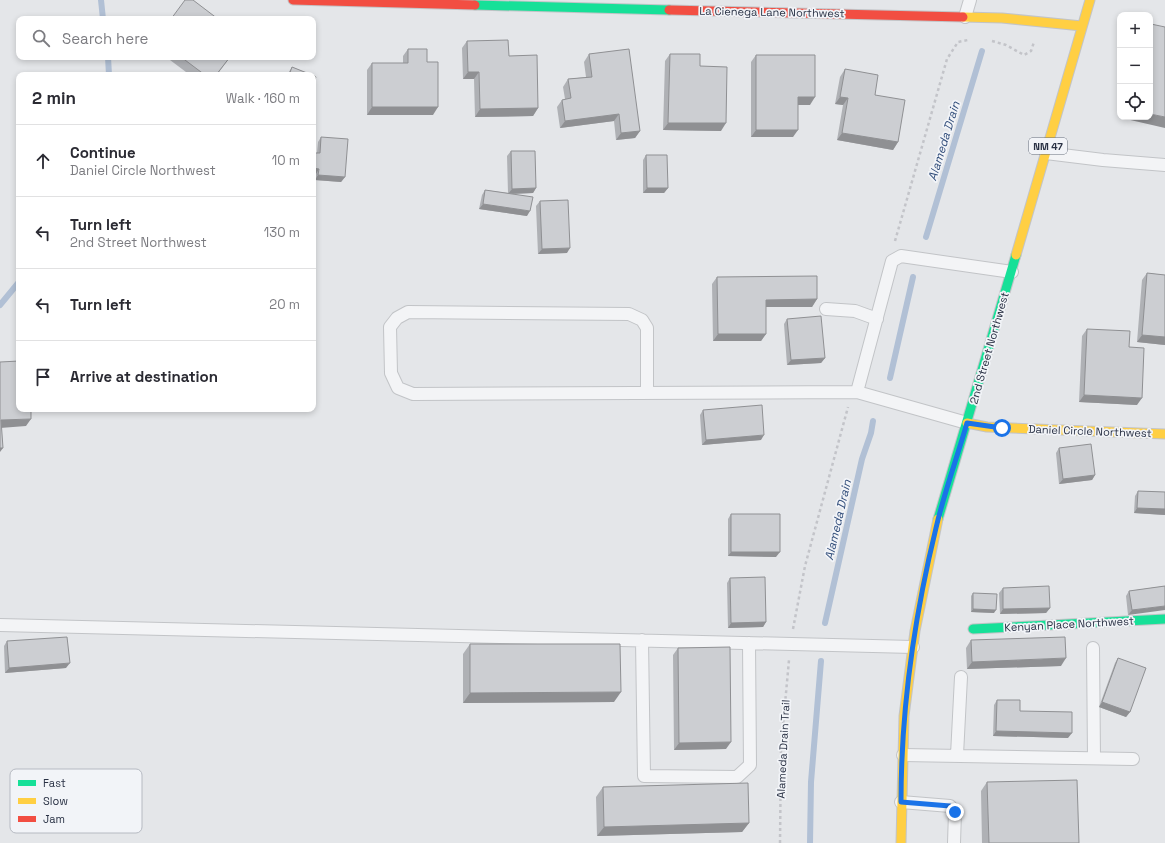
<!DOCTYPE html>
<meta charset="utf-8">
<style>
body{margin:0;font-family:"Space Grotesk",sans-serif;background:#f2f2f3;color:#2b2b33}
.controls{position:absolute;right:12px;top:12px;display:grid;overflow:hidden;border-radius:8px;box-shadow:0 2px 6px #0003}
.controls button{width:36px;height:36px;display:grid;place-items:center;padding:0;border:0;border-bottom:1px solid #e1e1e2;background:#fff;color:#2b2b33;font:20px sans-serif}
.stop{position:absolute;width:12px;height:12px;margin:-9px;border:3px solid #1a73e8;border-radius:50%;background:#fff}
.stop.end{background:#1a73e8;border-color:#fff;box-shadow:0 1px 4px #0008}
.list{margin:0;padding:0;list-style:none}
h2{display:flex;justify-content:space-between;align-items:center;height:52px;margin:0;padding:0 16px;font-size:17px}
h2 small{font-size:13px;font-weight:400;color:#7c7c81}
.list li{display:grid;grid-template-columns:26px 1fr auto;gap:12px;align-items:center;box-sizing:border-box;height:72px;padding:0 16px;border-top:1px solid #e1e1e2}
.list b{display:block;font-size:15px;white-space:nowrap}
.list p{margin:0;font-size:13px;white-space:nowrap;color:#7c7c81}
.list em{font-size:13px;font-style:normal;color:#7c7c81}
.icon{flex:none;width:22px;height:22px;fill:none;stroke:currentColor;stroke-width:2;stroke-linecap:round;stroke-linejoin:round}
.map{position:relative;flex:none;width:1165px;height:843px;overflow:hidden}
.search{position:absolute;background:#fff;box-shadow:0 2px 6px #0003;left:16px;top:16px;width:300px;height:44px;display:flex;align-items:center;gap:10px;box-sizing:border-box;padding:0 14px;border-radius:8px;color:#7c7c81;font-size:15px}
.panel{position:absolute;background:#fff;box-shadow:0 2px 6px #0003;left:16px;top:72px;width:300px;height:340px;border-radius:8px}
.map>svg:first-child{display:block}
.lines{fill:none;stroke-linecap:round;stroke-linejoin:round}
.stream{stroke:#b1c0d5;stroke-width:6}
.lane-casing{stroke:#c2c4c7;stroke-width:14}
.fast-casing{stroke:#c2c4c7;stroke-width:11}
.slow-casing{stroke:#c2c4c7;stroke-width:11}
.jam-casing{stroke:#c2c4c7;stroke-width:11}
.path{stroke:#c3c4c9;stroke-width:2.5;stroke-dasharray:3 3;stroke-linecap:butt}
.lane{stroke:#f3f4f6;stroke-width:12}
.fast{stroke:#16e098;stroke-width:9}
.slow{stroke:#ffcf43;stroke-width:9}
.jam{stroke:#f24e42;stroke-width:9}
.wall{fill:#afb1b5}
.shaded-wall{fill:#8f9093}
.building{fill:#ccced2;stroke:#8f9093}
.route{stroke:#1a73e8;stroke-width:5}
.labels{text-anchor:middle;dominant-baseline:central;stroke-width:3.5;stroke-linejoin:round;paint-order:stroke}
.shield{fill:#f2f4f8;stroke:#656c7a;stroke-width:1}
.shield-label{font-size:10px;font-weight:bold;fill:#293144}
.street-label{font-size:11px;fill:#293144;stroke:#f2f4f8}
.water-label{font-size:12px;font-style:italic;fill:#314d7a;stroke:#f2f4f8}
.key{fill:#f2f4f8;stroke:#b6bac2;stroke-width:1}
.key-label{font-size:11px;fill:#293144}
</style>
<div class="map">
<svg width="1165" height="843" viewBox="0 0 1165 843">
<rect width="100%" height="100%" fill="#e4e6e9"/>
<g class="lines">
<path class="stream" d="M 101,0 L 103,19
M 108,57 L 109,75
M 926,237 L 982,51
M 0,305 L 19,282
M 890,378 L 913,277
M 825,623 L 862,459 L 871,433 L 873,421
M 810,843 L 811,782 L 821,661"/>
<defs>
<path id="lane" d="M 965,17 L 970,0
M 1046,153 L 1103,160 L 1165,165
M 826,309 L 855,311 L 877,319
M 647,393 L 647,328 L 642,320 L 629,314 L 408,312 L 397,318 L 390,327 L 391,373 L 398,388 L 413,394 L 857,392
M 967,423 L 857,392 L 892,261 L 901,256 L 1012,272
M 0,625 L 913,647
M 642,640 L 644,776 L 737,777 L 750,765 L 749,643
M 1093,648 L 1094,758
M 903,755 L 1133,759
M 957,755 L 961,677
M 901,802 L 950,806 L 955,812 L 954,843"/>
<path id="fast" d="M 475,5 L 669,10
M 938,519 L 1016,255
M 973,629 L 1165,619"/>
<path id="slow" d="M 963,17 L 1002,18 L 1082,26
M 1016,255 L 1090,0
M 967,423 L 987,427 L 1165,434
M 901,843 L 904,716 L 915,631 L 938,519"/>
<path id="jam" d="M 293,0 L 475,5
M 669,10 L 963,17"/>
</defs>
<use href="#lane" class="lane-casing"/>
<use href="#fast" class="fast-casing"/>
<use href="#slow" class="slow-casing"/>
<use href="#jam" class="jam-casing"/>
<path class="path" d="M 992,41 L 1006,45 L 1024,55 L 1031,51 L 1034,42
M 895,241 L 947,59 L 958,42 L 968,40
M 793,629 L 805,566 L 848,407
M 780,843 L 781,748 L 789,660"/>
<use href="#lane" class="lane"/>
<use href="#fast" class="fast"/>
<use href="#slow" class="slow"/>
<use href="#jam" class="jam"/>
</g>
<path class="wall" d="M 467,41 L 509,56 L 538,108 L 533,116 L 475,117 L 474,79 L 463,79 L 462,48 Z
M 408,49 L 427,62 L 433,115 L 367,115 L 367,70 L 372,63 L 403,63 L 403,56 Z
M 589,54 L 640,131 L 635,138 L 616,140 L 614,121 L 560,128 L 557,107 L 562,100 L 565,99 L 563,87 L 568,79 L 586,77 L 584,62 Z
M 670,54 L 700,66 L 721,131 L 663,130 L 665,61 Z
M 756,55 L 810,105 L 798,105 L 793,137 L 751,137 L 751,62 Z
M 166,57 L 230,57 L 217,75 L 190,75 Z
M 292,67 L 312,75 L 287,75 Z
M 845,69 L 875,95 L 898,142 L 893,150 L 837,140 L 843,105 L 835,104 L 840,77 Z
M 321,137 L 345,177 L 341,182 L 315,180 L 316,174 L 313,173 L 313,154 L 314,153 L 317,153 L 318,142 Z
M 511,151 L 536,188 L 533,193 L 510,194 L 527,216 L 479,209 L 482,195 L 485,190 L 508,193 L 507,156 Z
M 646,155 L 668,188 L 664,193 L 643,193 L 643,160 Z
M 540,201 L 567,253 L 538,254 L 536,206 Z
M 1147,273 L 1165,275 L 1165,345 L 1137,342 L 1142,280 Z
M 717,277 L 817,299 L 812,307 L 766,307 L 766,334 L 761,341 L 713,341 L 712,284 Z
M 787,319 L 825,358 L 821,363 L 787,365 L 784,324 Z
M 1087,329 L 1129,347 L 1137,405 L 1079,402 L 1082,336 Z
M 703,410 L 761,440 L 702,445 L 700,415 Z
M 1059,448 L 1095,475 L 1092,480 L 1059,484 L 1056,453 Z
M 1138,491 L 1165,492 L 1165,515 L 1134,513 L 1135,496 Z
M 731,514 L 776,557 L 728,556 L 728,519 Z
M 730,578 L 766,622 L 763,627 L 728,628 L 727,583 Z
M 1165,586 L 1128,615 L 1126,596 L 1129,591 Z
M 1003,588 L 1050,608 L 1046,613 L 1000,614 L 999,593 Z
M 973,593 L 994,613 L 971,612 L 971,596 Z
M 971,640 L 1061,666 L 967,669 L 966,648 Z
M 7,641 L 66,668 L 5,673 L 4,646 Z
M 470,644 L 614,702 L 463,703 L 463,654 Z
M 678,648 L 726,749 L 674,750 L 673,655 Z
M 1118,658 L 1130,712 L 1126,717 L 1099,707 L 1115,663 Z
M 997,700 L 1020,711 L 1068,738 L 993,736 L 994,705 Z
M 987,782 L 1079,843 L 982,843 L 981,791 Z
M 603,787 L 749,823 L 742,832 L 597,836 L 596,797 Z"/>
<path class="shaded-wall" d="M 468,72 L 479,72 L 474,79 L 463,79 Z
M 798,97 L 815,97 L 810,105 L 793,105 Z
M 840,97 L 848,98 L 843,105 L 835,104 Z
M 372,107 L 438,107 L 433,115 L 367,115 Z
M 538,108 L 533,116 L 475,117 L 480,109 Z
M 619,114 L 614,121 L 560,128 L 565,121 Z
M 1150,114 L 1165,117 L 1165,128 L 1126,119 L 1128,117 L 1150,117 Z
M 668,123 L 726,123 L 721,131 L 663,130 Z
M 756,130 L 798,130 L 793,137 L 751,137 Z
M 640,131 L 635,138 L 616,140 L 621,133 Z
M 842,133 L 898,142 L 893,150 L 837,140 Z
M 313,168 L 319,169 L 316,174 L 313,173 Z
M 318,175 L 345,177 L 341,182 L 315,180 Z
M 536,188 L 533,193 L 508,194 L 512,189 Z
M 647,188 L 668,188 L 664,193 L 643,193 Z
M 483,204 L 530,211 L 527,216 L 479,209 Z
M 570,248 L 567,253 L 538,254 L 542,249 Z
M 817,299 L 812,307 L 760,307 L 766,300 Z
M 718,334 L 766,334 L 761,341 L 713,341 Z
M 1142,335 L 1165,337 L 1165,345 L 1137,342 Z
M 825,358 L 821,363 L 787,365 L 791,360 Z
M 1084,395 L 1142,398 L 1137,405 L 1079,402 Z
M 31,419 L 26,426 L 0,428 L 1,420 Z
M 764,435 L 761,440 L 702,445 L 706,440 Z
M 0,448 L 3,448 L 0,452 Z
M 1095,475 L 1092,480 L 1059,484 L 1063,479 Z
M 1137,508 L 1165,509 L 1165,515 L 1134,513 Z
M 731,552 L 780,552 L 776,557 L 728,556 Z
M 1165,606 L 1165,610 L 1128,615 L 1132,610 Z
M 1050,608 L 1046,613 L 1000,614 L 1003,609 Z
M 973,609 L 996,610 L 994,613 L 971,612 Z
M 766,622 L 763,627 L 728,628 L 731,623 Z
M 1066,658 L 1061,666 L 967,669 L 972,662 Z
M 70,663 L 66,668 L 5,673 L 9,668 Z
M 621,692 L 614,702 L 463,703 L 470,693 Z
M 1102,702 L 1130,712 L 1126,717 L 1099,707 Z
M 996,731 L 1072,733 L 1068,738 L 993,736 Z
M 731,742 L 726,749 L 674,750 L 679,743 Z
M 749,823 L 742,832 L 597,836 L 604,827 Z"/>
<path class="building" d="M 185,0 L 193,0 L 218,19 L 171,19 Z
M 1151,24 L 1165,27 L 1165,117 L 1150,114 L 1150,29 Z
M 508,40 L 509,56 L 537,55 L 538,108 L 480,109 L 479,72 L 468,72 L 467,41 Z
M 408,49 L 427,49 L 427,62 L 438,62 L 438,107 L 372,107 L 372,63 L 408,63 Z
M 629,49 L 640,131 L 621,133 L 619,114 L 565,121 L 562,100 L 571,98 L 568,79 L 592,77 L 589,54 Z
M 670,54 L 700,54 L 700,66 L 727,67 L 726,123 L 668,123 Z
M 756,55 L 815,55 L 815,97 L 798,97 L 798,130 L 756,130 Z
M 181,57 L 230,57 L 216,75 L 205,75 Z
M 292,67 L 312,75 L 289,75 Z
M 845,69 L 878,75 L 875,95 L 905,100 L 898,142 L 842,133 L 848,98 L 840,97 Z
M 313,75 L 316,77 L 313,84 Z
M 321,137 L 348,139 L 345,177 L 318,175 L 319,169 L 313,168 L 314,153 L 320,153 Z
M 511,151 L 535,151 L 536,188 L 512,189 Z
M 646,155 L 667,155 L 668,188 L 647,188 Z
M 485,190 L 533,197 L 530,211 L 483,204 Z
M 568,200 L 570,248 L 542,249 L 540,201 Z
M 1147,273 L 1165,275 L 1165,337 L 1142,335 Z
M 817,276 L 817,299 L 766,300 L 766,334 L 718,334 L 717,277 Z
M 821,316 L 825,358 L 791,360 L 787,319 Z
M 1087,329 L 1130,331 L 1129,347 L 1144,348 L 1142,398 L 1084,395 Z
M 19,361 L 19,409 L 31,409 L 31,419 L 1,420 L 3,448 L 0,448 L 0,362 Z
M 762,405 L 764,435 L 706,440 L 703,410 Z
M 1091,444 L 1095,475 L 1063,479 L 1059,448 Z
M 1138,491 L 1165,492 L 1165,509 L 1137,508 Z
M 731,514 L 780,514 L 780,552 L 731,552 Z
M 765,577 L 766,622 L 731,623 L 730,578 Z
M 1049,586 L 1050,608 L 1003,609 L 1003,588 Z
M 1165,586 L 1165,606 L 1132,610 L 1129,591 Z
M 973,593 L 997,594 L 996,610 L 973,609 Z
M 67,637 L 70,663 L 9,668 L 7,641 Z
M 1065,637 L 1066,658 L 972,662 L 971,640 Z
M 470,644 L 620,644 L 621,692 L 470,693 Z
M 730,647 L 731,742 L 679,743 L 678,648 Z
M 1118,658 L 1146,668 L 1130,712 L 1102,702 Z
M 997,700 L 1020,700 L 1020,711 L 1072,712 L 1072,733 L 996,731 Z
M 1077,780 L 1079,843 L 989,843 L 987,782 Z
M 748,783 L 749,823 L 604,827 L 603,787 Z"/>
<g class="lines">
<path class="route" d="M 955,812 L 950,806 L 901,802 C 901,710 914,618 936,528 C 944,493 957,458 967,423 L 1002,428"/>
</g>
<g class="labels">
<rect class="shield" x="1029" y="138" width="38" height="16" rx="3"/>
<g class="shield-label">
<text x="1048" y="146">NM 47</text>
</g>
<g class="street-label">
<text transform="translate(772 12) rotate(1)">La Cienega Lane Northwest</text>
<text transform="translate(989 348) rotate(-74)">2nd Street Northwest</text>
<text transform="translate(1090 431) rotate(2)">Daniel Circle Northwest</text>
<text transform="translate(1069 624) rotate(-3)">Kenyan Place Northwest</text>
<text transform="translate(783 749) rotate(-87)">Alameda Drain Trail</text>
</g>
<g class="water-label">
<text transform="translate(944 141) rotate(-73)">Alameda Drain</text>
<text transform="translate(838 520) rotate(-77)">Alameda Drain</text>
</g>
</g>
<rect x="10" y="769" width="132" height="64" rx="6" class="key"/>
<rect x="18" y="780" width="18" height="6" fill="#16e098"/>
<rect x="18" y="798" width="18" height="6" fill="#ffcf43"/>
<rect x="18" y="816" width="18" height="6" fill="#f24e42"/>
<g class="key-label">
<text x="43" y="787">Fast</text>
<text x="43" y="805">Slow</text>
<text x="43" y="823">Jam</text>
</g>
</svg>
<div class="controls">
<button>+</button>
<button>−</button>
<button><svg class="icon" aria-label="locate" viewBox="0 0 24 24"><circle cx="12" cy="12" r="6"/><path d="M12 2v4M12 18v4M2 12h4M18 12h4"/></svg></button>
</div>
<div class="stop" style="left:1002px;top:428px"></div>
<div class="stop end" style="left:955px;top:812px"></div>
<div class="search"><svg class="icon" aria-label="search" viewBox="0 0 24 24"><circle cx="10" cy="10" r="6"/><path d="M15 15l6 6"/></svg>Search here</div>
<section class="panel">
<h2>2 min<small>Walk · 160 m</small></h2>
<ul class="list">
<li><svg class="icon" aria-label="ahead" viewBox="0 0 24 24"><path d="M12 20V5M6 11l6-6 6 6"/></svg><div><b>Continue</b><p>Daniel Circle Northwest</p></div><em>10 m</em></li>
<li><svg class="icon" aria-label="left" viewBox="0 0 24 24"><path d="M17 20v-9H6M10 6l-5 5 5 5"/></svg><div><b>Turn left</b><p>2nd Street Northwest</p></div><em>130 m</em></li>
<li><svg class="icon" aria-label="left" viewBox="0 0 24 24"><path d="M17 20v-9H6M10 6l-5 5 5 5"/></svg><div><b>Turn left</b></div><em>20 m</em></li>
<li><svg class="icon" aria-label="arrive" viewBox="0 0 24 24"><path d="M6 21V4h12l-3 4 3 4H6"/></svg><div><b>Arrive at destination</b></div></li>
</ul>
</section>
</div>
